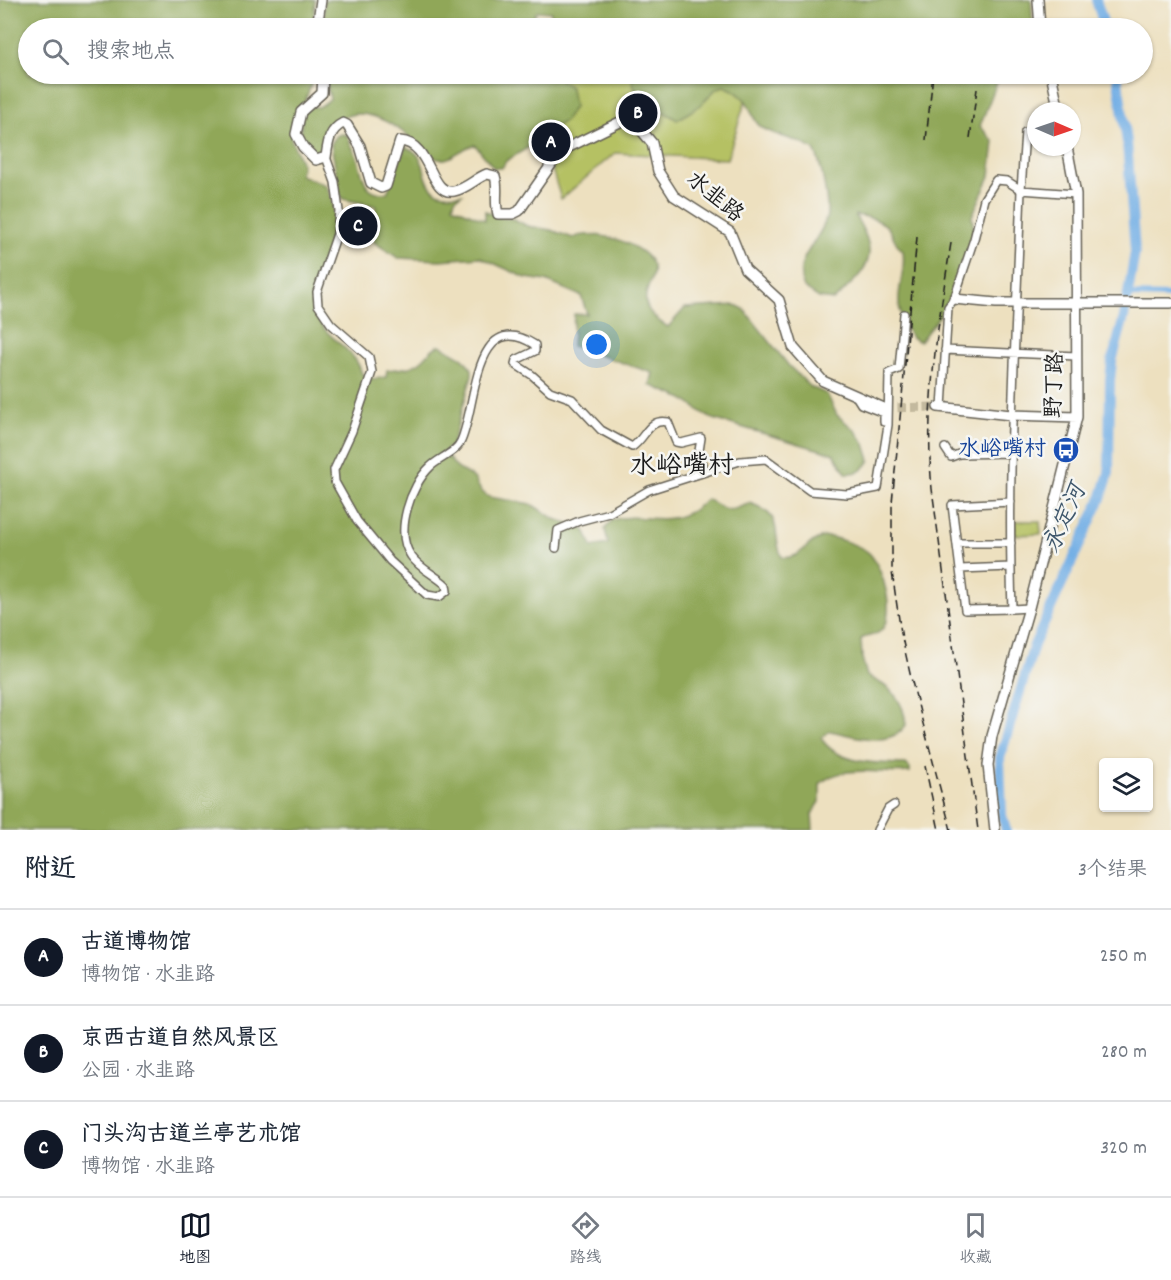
<!DOCTYPE html>
<html lang="zh">
<meta charset="utf-8">
<style>
body{margin:0;font-family:Dekko,"LXGW WenKai TC",sans-serif;background:#f6f6f7;color:#1f2937}
.controls{position:absolute;right:18px;bottom:18px;display:grid;overflow:hidden;border-radius:6px;box-shadow:0 2px 4px #0004}
.controls button{width:54px;height:54px;display:grid;place-items:center;padding:0;border:0;border-bottom:2px solid #e0e1e3;background:#fff;color:#1f2937;font:30px sans-serif}
.compass{position:absolute;left:1027px;top:102px;width:54px;height:54px;border-radius:50%;background:#fff;box-shadow:0 2px 4px #0004;rotate:92deg}
.you{position:absolute;left:597px;top:345px;width:21px;height:21px;margin:-15px;border:4px solid #fff;border-radius:50%;background:#1a73e8;box-shadow:0 0 0 9px #1a73e833}
.badge{display:grid;place-items:center;width:39px;height:39px;border-radius:50%;background:#111827;color:#fff;font-size:20px;font-weight:700}
.pin{position:absolute;translate:-50% -50%;border:3px solid #fff;box-shadow:0 2px 6px #0006}
.list{margin:0;padding:0;list-style:none}
h2{display:flex;justify-content:space-between;align-items:center;height:78px;margin:0;padding:0 24px;font-size:26px}
h2 small{font-size:20px;font-weight:400;color:#747a83}
.list li{display:grid;grid-template-columns:39px 1fr auto;gap:18px;align-items:center;box-sizing:border-box;height:96px;padding:0 24px;border-top:2px solid #e0e1e3}
.list b{display:block;font-size:22px;white-space:nowrap}
.list p{margin:0;font-size:20px;white-space:nowrap;color:#747a83}
.list em{font-size:20px;font-style:normal;color:#747a83}
.icon{flex:none;width:33px;height:33px;fill:none;stroke:currentColor;stroke-width:2;stroke-linecap:round;stroke-linejoin:round}
.map{position:relative;flex:none;width:1171px;height:830px;overflow:hidden}
.search{position:absolute;background:#fff;box-shadow:0 2px 4px #0004;left:18px;right:18px;top:18px;height:66px;display:flex;align-items:center;gap:15px;box-sizing:border-box;padding:0 21px;border-radius:33px;color:#747a83;font-size:22px}
.sheet{height:366px;background:#fff}
nav{display:flex;justify-content:space-around;align-items:center;box-sizing:border-box;height:84px;border-top:2px solid #e0e1e3;background:#fff;font-size:16px;color:#747a83}
nav a{display:grid;justify-items:center;gap:3px}
nav .on{color:#111827}
.map>svg:first-child{display:block}
.green{fill:#b5c163;stroke:#686e40;stroke-width:1.5}
.forest{fill:#90a759;stroke:#56623a;stroke-width:1.5}
.lines{fill:none;stroke-linecap:round;stroke-linejoin:round}
.canal{stroke:#73afe5;stroke-width:6}
.river{stroke:#73afe5;stroke-width:10}
.secondary-tunnel{stroke:#c3b99e;stroke-width:9;stroke-dasharray:9 4.5;stroke-linecap:butt}
.street-casing{stroke:#656155;stroke-width:10}
.secondary-casing{stroke:#656155;stroke-width:12}
.street{stroke:#fff;stroke-width:7}
.secondary{stroke:#fff;stroke-width:9}
.rail{stroke:#1c1c1c;stroke-width:1.5;stroke-dasharray:9 4.5;stroke-linecap:butt}
.labels{text-anchor:middle;dominant-baseline:central;stroke-width:5;stroke-linejoin:round;paint-order:stroke}
.street-label{font-size:22px;fill:#1c1c1c;stroke:#f6f6f2}
.transit-label{font-size:22px;fill:#164399;stroke:#f6f6f2;text-anchor:end}
.water-label{font-size:24px;font-style:italic;fill:#3f576c;stroke:#f6f6f2}
.quarter-label{font-size:26px;fill:#1c1c1c;stroke:#f6f6f2}
</style>
<div class="map">
<svg width="1171" height="830" viewBox="0 0 1171 830">
<rect width="100%" height="100%" fill="#f6f6f2"/>
<filter id="ink" filterUnits="userSpaceOnUse"><feTurbulence type="fractalNoise" baseFrequency=".0167" numOctaves="2"/><feDisplacementMap in="SourceGraphic" scale="12" xChannelSelector="R" yChannelSelector="G"/><feConvolveMatrix kernelMatrix="1 2 1 2 8 2 1 2 1" color-interpolation-filters="sRGB"/></filter>
<filter id="wash" filterUnits="userSpaceOnUse"><feTurbulence type="fractalNoise" baseFrequency=".008" numOctaves="4" result="noise"/><feDisplacementMap in="SourceGraphic" scale="24" xChannelSelector="R" yChannelSelector="G"/><feGaussianBlur stdDeviation="1.35" result="paint"/><feColorMatrix in="noise" values="0 0 0 0 0 0 0 0 0 0 0 0 0 0 0 0 0 1.4 0 .05"/><feComposite in="paint" operator="in"/></filter>
<g filter="url(#wash)">
<rect width="100%" height="100%" fill="#ede0bf"/>
<path class="green" d="M 523,74 L 754,74 L 727,159 L 615,153 L 561,199 Z
M 1015,521 L 1040,521 L 1041,534 L 1015,535 Z"/>
<path class="forest" d="M 0,0 L 315,0 L 313,28 L 28,28 L 28,74 L 315,74 L 291,139 L 302,164 L 300,175 L 326,185 C 352,232 307,266 314,308 C 320,339 355,345 362,374 L 374,379 L 386,377 L 387,370 C 397,369 412,369 421,361 C 429,355 429,349 440,345 L 463,358 L 472,369 L 472,375 L 452,445 L 444,452 L 457,468 L 474,478 L 481,491 L 489,497 L 531,504 L 555,519 L 585,530 L 592,547 L 608,544 L 605,529 L 612,520 C 636,512 664,526 688,513 C 695,510 701,503 707,499 C 727,511 727,513 750,503 C 787,517 770,532 782,557 C 802,562 809,534 830,537 C 840,539 861,546 869,553 C 883,567 899,619 878,633 C 873,636 866,636 861,639 L 862,658 L 867,676 C 890,686 904,699 906,725 C 889,750 853,735 830,731 L 821,738 C 838,765 878,763 906,764 L 910,768 L 910,772 C 882,775 842,763 820,784 L 820,802 L 812,814 L 813,830 L 0,830 Z
M 324,0 L 1031,0 L 1033,28 L 550,28 L 551,12 L 537,11 L 528,28 L 324,28 Z
M 325,74 L 554,74 L 571,88 L 574,107 L 565,121 L 541,135 L 534,144 L 506,161 L 502,168 L 494,168 L 475,145 C 463,146 451,162 438,159 C 427,157 422,146 413,140 C 388,119 349,97 327,134 C 323,141 323,148 320,155 L 316,157 L 300,136 L 303,109 L 307,106 L 319,107 L 330,99 Z
M 630,74 L 1014,74 L 997,82 L 980,126 L 994,142 L 990,176 L 972,216 L 974,233 L 956,287 L 945,309 L 920,341 C 913,340 910,336 907,330 C 889,295 907,281 903,251 C 895,244 895,239 890,231 C 885,220 865,216 855,215 C 871,243 878,259 851,284 C 845,289 841,296 833,300 L 819,298 L 804,288 C 791,259 818,245 826,219 C 830,207 821,161 814,150 C 798,138 778,138 761,127 C 754,122 753,114 749,107 C 745,97 733,89 724,86 L 716,89 L 701,105 L 677,120 C 649,100 643,116 630,74 Z
M 342,134 L 347,135 C 350,143 354,150 357,157 C 364,176 362,194 387,193 L 405,147 C 439,157 408,200 462,194 L 455,199 L 453,206 L 485,220 L 485,211 L 499,217 L 514,219 L 527,226 L 551,230 L 573,238 C 593,228 643,243 652,264 C 661,281 623,300 668,327 L 685,308 L 736,305 L 744,309 L 789,366 L 811,387 L 827,394 L 837,415 L 856,431 L 865,444 L 870,460 C 864,470 858,474 846,473 L 834,454 L 710,418 L 683,399 L 650,385 L 653,373 L 572,346 L 574,314 L 587,314 L 581,296 L 546,281 L 526,278 L 480,257 L 440,260 L 398,258 L 375,243 L 371,236 L 376,206 L 343,199 L 340,194 L 331,144 L 336,136 Z"/>
<g class="lines">
<path class="canal" d="M 1128,295 L 1171,296"/>
<path class="river" d="M 1096,0 L 1105,28
M 1006,830 L 1002,815 L 1000,758 L 1034,645 L 1102,496 L 1109,473 L 1110,380 L 1112,361 L 1124,317 L 1135,252 L 1127,142 L 1117,74"/>
</g>
</g>
<g filter="url(#ink)">
<g class="lines">
<path class="secondary-tunnel" d="M 884,408 L 938,407"/>
<defs>
<path id="street" d="M 326,157 L 335,182 L 339,211 L 337,234 L 317,292 L 318,305 L 331,324 L 369,357 L 372,372 L 352,431 L 334,470 L 335,482 L 357,521 L 390,561 L 427,595 L 439,597 L 447,591 L 446,585 C 435,575 419,568 411,556 C 394,532 411,485 430,467 C 439,458 456,453 461,441 C 477,406 473,306 535,345 L 535,351 L 516,360 L 515,364 L 532,375 L 550,391 L 572,399 L 601,430 L 632,447 C 646,438 648,418 668,422 L 676,442 L 681,443 L 701,438 L 699,451 L 702,464 L 695,475
M 945,350 L 1077,356
M 856,396 L 861,404 L 884,413 L 884,422
M 942,408 L 948,307 L 954,299 L 974,239 L 984,199 L 996,180 L 1007,181 L 1021,190 L 1025,132 L 1036,134
M 945,448 L 951,457 L 959,454 L 1011,453
M 1011,502 L 952,505 L 965,610 L 1012,609
M 957,543 L 1011,543
M 556,548 L 558,530 L 579,521 L 609,513 L 649,490 L 740,461 L 766,459 L 810,491 L 847,494 L 878,488 L 888,425 L 889,373 L 899,369 L 904,314
M 960,569 L 1011,567
M 1029,608 L 1012,609 C 1007,469 1016,330 1021,190 L 1076,194
M 877,830 L 888,809 L 894,805"/>
<path id="secondary" d="M 1038,0 L 1040,28
M 317,28 L 321,0
M 323,74 L 322,93 L 301,112 L 296,134 L 303,147 L 316,160 L 326,157 C 328,143 329,130 343,123 L 347,125 L 360,146 L 371,183 L 381,188 L 386,186 L 400,141 C 432,143 429,196 454,191 C 466,189 476,178 487,174 L 495,176 C 499,189 494,200 498,214 L 513,214 L 519,211 L 553,162 L 569,147 L 630,117 L 652,143 L 658,171 L 674,196 L 730,232 L 745,269 L 779,300 L 793,347 L 823,381 L 884,408
M 1051,74 L 1059,111
M 954,299 L 996,303 L 1171,303
M 938,407 L 1011,415 L 1077,417
M 995,830 L 988,765 L 992,736 L 1029,608 L 1077,417 L 1076,194 L 1067,147"/>
</defs>
<use href="#street" class="street-casing"/>
<use href="#secondary" class="secondary-casing"/>
<use href="#street" class="street"/>
<use href="#secondary" class="secondary"/>
<path class="rail" d="M 970,138 L 977,89
M 926,140 L 933,74
M 917,237 L 892,503 L 892,572 L 901,633 L 911,678 L 951,830
M 951,243 C 938,326 924,405 932,489 L 978,830
M 925,766 L 939,830"/>
</g>
</g>
<defs>
<symbol id="bus-disc" viewBox="-11 -11 22 22"><circle r="9.5" fill="#1a4fb4" stroke="#f6f6f2"/><path d="M-5-6H5V4H4V6H2V4H-2V6H-4V4H-5ZM-3.5-4V0h7V-4ZM-3.5 1.2v1.5H-2V1.2ZM2 1.2v1.5H3.5V1.2Z" fill="#fff"/></symbol>
</defs>
<g fill-rule="evenodd">
<use href="#bus-disc" x="1051" y="435" width="30" height="30"/>
</g>
<g class="labels">
<g class="street-label">
<text transform="translate(714 198) rotate(39)">水韭路</text>
<text transform="translate(1056 385) rotate(-88)">野丁路</text>
</g>
<g class="transit-label">
<text x="1046" y="450">水峪嘴村</text>
</g>
<g class="water-label">
<text transform="translate(1066 519) rotate(-66)">永定河</text>
</g>
<g class="quarter-label">
<text x="682" y="467">水峪嘴村</text>
</g>
</g>
</svg>
<div class="controls">
<button><svg class="icon" aria-label="layers" viewBox="0 0 24 24"><path d="M12 4l9 5-9 5-9-5zM3 14l9 5 9-5"/></svg></button>
</div>
<svg class="compass" viewBox="-18 -18 36 36"><path d="M0-13l5 13h-10z" fill="#e53935"/><path d="M0 13l5-13h-10z" fill="#747a83"/></svg>
<div class="you"></div>
<div class="pin badge" style="left:551px;top:142px">A</div>
<div class="pin badge" style="left:638px;top:113px">B</div>
<div class="pin badge" style="left:358px;top:226px">C</div>
<div class="search"><svg class="icon" aria-label="search" viewBox="0 0 24 24"><circle cx="10" cy="10" r="6"/><path d="M15 15l6 6"/></svg>搜索地点</div>
</div>
<section class="sheet">
<h2>附近<small>3个结果</small></h2>
<ul class="list">
<li><span class="badge">A</span><div><b>古道博物馆</b><p>博物馆 · 水韭路</p></div><em>250 m</em></li>
<li><span class="badge">B</span><div><b>京西古道自然风景区</b><p>公园 · 水韭路</p></div><em>280 m</em></li>
<li><span class="badge">C</span><div><b>门头沟古道兰亭艺术馆</b><p>博物馆 · 水韭路</p></div><em>320 m</em></li>
</ul>
</section>
<nav>
<a class="on"><svg class="icon" aria-label="map" viewBox="0 0 24 24"><path d="M3 6l6-2 6 2 6-2v14l-6 2-6-2-6 2zM9 4v14M15 6v14"/></svg>地图</a>
<a><svg class="icon" aria-label="directions" viewBox="0 0 24 24"><path d="M12 3l9 9-9 9-9-9zM9 14v-3h6M13 9l2 2-2 2"/></svg>路线</a>
<a><svg class="icon" aria-label="saved" viewBox="0 0 24 24"><path d="M7 4h10v16l-5-4-5 4z"/></svg>收藏</a>
</nav>
